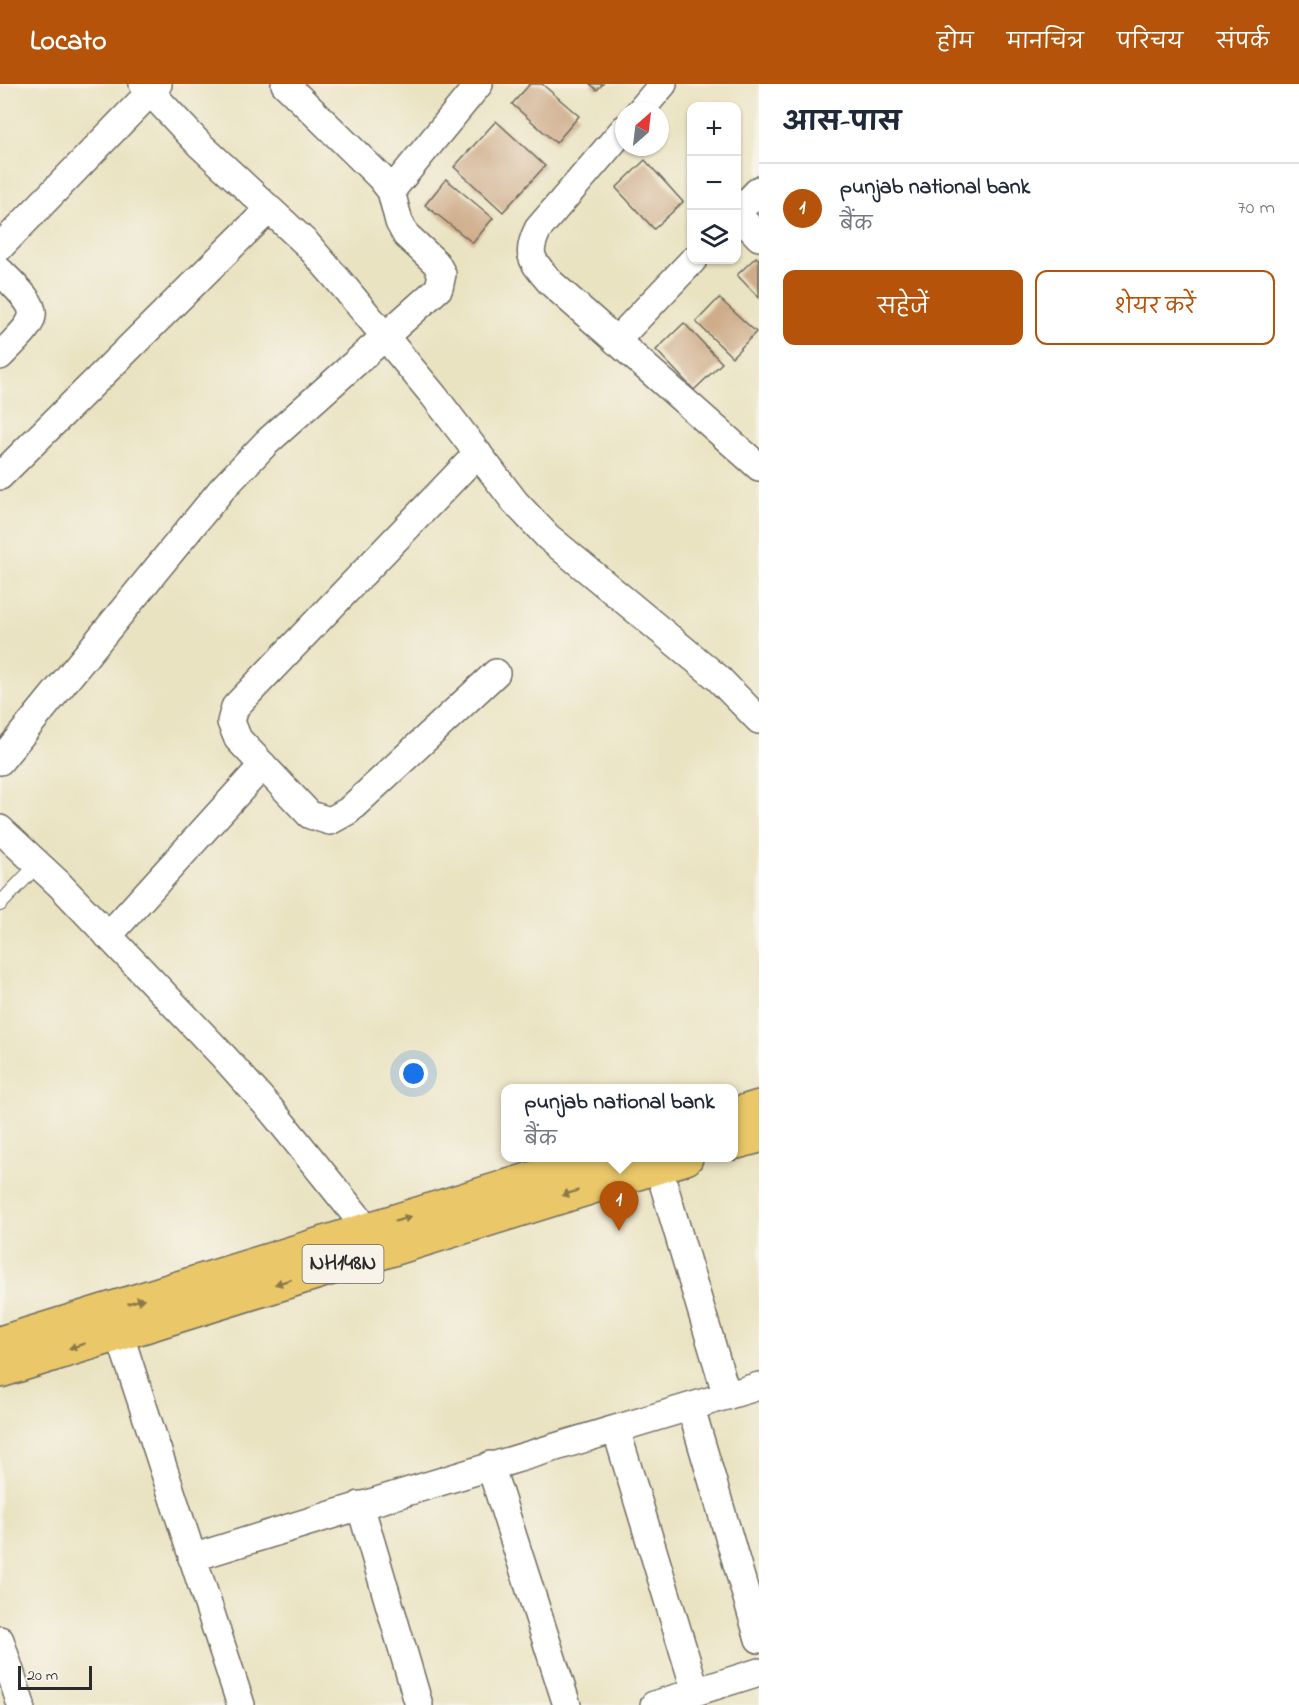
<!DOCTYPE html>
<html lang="hi">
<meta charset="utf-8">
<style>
body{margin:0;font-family:"Indie Flower","Playpen Sans Deva",sans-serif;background:#f6f6f7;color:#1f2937}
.controls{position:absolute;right:18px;top:18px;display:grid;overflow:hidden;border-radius:12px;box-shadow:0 2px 4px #0004}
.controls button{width:54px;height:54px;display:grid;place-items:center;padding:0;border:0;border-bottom:2px solid #e0e1e3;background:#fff;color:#1f2937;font:30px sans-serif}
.compass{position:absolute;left:615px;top:18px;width:54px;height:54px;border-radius:50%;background:#fff;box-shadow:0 2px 4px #0004;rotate:28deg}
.scale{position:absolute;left:18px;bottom:15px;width:74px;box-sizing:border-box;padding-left:6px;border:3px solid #2b2b2b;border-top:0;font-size:16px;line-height:21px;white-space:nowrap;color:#2b2b2b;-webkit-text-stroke:4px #f7f3e8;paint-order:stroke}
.you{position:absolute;left:414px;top:990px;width:21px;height:21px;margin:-15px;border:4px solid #fff;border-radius:50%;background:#1a73e8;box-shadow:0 0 0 9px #1a73e833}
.badge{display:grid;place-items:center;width:39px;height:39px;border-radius:50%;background:#b45309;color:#fff;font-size:20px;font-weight:700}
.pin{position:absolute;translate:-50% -50px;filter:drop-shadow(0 2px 3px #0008)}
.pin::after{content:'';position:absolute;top:32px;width:21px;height:18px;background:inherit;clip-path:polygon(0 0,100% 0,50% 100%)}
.popup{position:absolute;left:501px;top:1000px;width:237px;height:78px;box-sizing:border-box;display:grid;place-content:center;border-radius:12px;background:#fff;filter:drop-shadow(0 2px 4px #0005);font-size:20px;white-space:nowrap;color:#747a83}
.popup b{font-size:22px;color:#1f2937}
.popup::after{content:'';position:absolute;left:50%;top:100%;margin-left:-12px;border:12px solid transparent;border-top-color:#fff}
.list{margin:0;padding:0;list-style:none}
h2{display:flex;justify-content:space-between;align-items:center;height:78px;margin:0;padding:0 24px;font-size:26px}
h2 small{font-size:20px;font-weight:400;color:#747a83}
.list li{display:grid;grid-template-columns:39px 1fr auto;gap:18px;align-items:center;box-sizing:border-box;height:90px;padding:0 24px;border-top:2px solid #e0e1e3}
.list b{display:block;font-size:22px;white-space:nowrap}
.list p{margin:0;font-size:20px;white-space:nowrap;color:#747a83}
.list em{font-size:20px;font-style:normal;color:#747a83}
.actions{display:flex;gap:12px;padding:18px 24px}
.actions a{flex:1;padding:14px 0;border:2px solid #b45309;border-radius:12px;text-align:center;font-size:21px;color:#b45309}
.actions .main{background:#b45309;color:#fff}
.icon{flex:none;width:33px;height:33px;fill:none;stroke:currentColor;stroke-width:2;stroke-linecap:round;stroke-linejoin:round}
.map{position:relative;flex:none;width:759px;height:1621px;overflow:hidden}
header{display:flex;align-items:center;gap:36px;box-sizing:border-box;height:84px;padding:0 30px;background:#b45309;color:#fff}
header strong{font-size:28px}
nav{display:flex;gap:33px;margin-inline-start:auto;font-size:21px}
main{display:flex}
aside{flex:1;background:#fff}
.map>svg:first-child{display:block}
.building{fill:#cfad8b}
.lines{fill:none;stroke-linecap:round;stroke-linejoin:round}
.lane-casing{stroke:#6e6b60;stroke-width:16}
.street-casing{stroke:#6e6b60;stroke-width:30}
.highway-casing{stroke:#6e6b60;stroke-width:36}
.lane{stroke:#fff;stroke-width:14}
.street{stroke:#fff;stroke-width:27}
.highway{stroke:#eac769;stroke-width:33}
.oneway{fill:#8a794a}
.labels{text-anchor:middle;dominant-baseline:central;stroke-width:6;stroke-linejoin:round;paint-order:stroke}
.shield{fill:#f7f3e8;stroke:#686764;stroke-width:1.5}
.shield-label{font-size:22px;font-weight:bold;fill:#2b2b2b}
</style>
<header>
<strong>Locato</strong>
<nav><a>होम</a><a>मानचित्र</a><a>परिचय</a><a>संपर्क</a></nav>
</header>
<main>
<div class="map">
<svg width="759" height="1621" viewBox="0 0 759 1621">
<rect width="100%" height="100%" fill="#f7f3e8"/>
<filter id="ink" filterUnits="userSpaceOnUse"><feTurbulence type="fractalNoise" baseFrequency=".0167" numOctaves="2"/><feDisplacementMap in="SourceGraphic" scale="12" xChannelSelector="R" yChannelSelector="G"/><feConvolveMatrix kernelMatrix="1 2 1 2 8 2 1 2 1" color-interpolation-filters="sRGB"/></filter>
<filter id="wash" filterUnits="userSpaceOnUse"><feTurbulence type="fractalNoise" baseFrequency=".008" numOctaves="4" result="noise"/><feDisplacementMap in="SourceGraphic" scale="24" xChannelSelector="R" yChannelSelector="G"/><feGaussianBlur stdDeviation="1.35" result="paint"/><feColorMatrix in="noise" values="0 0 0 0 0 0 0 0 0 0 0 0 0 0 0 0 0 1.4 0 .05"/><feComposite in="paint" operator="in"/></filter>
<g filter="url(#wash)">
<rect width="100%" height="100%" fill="#eae3c2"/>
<g id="blocks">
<path class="building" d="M 530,0 L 542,0 L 579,32 L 556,59 L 512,20 Z
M 590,0 L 603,0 L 597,6 Z
M 496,37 L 545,82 L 503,128 L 454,83 Z
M 645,76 L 683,118 L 654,145 L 616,104 Z
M 446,95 L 493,134 L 473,159 L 425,121 Z
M 756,173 L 759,176 L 759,214 L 737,191 Z
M 719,214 L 756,248 L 732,273 L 696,238 Z
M 684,239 L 722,279 L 694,306 L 656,266 Z"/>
</g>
</g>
<g filter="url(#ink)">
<use href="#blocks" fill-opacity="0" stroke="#6e6b60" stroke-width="1.5"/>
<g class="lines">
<defs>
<path id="lane" d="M 0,820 L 38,780"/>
<path id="street" d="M 143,0 L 199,60 L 307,160 L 345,204 L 434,312 L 515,418 L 548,453 L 718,594 L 759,636
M 640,27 L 663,0
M 624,45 L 538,145 C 525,172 532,176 550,198 L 759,383
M 391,107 L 479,0
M 736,130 L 759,106
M 737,130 L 759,153
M 0,163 L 158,0
M 0,187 C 43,230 43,229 0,272
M 616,257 L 693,176
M 478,369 L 235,623 L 231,638 L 238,655 L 310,731 L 330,737 L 348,727 L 496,589
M 0,392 L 269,125
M 0,677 L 222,405 L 266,359 L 439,204 L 442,190 L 436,179 L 406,151 L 399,138 L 391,107 L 380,93 L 285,0
M 0,745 L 58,799 L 224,973 L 272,1027 L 368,1146
M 108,852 L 263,681
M 658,1082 L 727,1312
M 119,1249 L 241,1621
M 691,1324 L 759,1555
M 616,1345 L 696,1608
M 490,1381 L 567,1621
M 360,1421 L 419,1621
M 192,1474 C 380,1415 570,1359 759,1302
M 0,1556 L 21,1621
M 654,1621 L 759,1588"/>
<path id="highway" d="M 733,1031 L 759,1023
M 733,1059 L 759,1052
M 0,1259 L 599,1074
M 0,1287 L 686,1074"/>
</defs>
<use href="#lane" class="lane-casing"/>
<use href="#street" class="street-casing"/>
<use href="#highway" class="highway-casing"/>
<use href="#lane" class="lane"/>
<use href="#street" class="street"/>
<use href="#highway" class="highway"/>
</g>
<defs><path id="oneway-solid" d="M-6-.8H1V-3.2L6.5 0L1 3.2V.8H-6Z" transform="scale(1.5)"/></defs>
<g class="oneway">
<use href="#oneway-solid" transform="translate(570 1109) rotate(163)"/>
<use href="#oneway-solid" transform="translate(403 1135) rotate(-17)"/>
<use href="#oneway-solid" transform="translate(283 1198) rotate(163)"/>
<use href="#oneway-solid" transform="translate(136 1217) rotate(-17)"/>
<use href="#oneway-solid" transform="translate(77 1262) rotate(162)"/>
</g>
</g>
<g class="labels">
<rect class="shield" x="302.5" y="1161" width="81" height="38" rx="4.5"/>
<g class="shield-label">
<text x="343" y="1180">NH148N</text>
</g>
</g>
</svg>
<div class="controls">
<button>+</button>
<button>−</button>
<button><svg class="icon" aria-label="layers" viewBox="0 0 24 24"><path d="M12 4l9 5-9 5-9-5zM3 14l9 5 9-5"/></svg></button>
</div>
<svg class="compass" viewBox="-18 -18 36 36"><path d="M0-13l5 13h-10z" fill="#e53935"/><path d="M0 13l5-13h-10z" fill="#747a83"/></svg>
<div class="scale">20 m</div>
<div class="you"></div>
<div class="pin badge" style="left:619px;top:1147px">1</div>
<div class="popup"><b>punjab national bank</b>बैंक</div>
</div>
<aside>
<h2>आस-पास<small></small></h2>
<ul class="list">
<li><span class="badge">1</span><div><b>punjab national bank</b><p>बैंक</p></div><em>70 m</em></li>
</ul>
<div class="actions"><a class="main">सहेजें</a><a>शेयर करें</a></div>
</aside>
</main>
